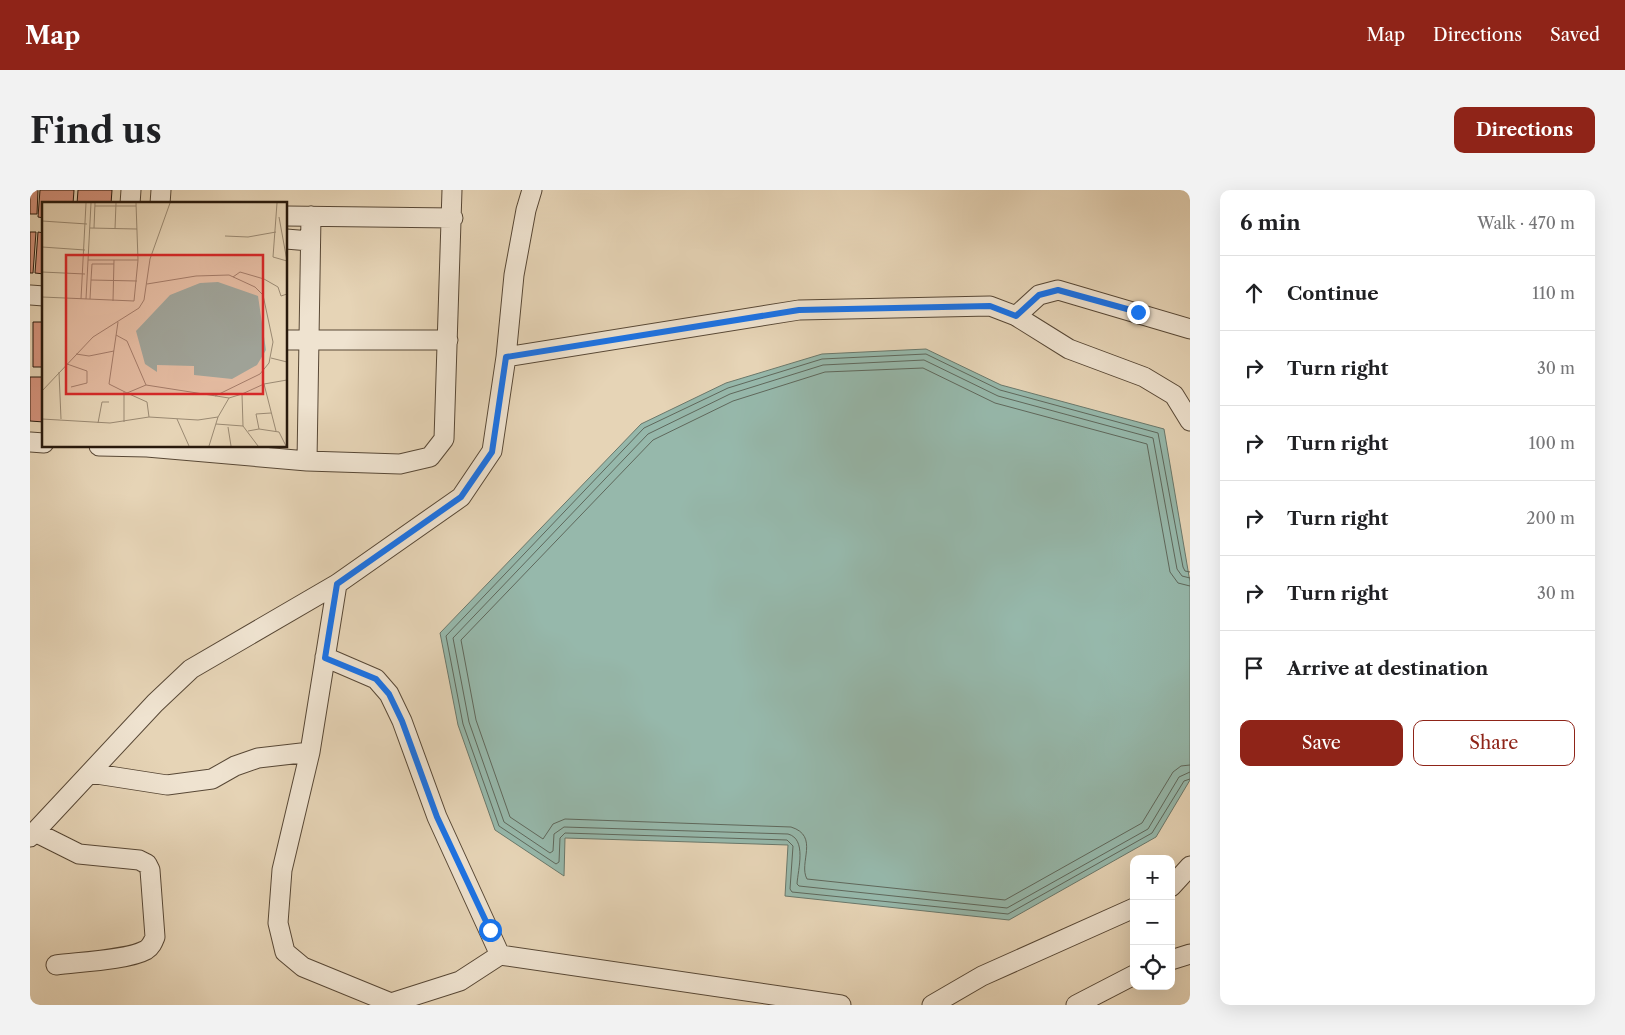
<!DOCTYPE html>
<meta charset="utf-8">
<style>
body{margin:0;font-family:"Libre Caslon Text",serif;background:#f2f2f2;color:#202124}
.controls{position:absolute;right:15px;bottom:15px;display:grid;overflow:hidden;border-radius:10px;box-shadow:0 5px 20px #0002}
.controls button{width:45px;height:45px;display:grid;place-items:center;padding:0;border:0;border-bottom:1px solid #e0e0e0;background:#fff;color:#202124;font:25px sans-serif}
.stop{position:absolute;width:15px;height:15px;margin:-11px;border:4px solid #1a73e8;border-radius:50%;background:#fff}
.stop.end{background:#1a73e8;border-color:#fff;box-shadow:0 1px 5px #0008}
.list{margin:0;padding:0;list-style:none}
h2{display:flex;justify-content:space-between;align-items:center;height:65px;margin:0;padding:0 20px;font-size:21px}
h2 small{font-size:16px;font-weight:400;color:#757577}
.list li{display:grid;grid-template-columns:32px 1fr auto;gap:15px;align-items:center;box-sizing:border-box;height:75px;padding:0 20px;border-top:1px solid #e0e0e0}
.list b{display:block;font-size:19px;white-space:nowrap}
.list em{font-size:16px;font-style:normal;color:#757577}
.actions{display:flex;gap:10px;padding:15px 20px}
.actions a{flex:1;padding:11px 0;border:1px solid #8f2418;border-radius:10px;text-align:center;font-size:18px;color:#8f2418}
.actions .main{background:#8f2418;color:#fff}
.icon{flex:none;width:28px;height:28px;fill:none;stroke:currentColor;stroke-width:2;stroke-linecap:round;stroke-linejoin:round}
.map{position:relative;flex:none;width:1160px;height:815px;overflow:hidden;border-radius:10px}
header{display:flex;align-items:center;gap:30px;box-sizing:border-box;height:70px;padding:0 25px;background:#8f2418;color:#fff}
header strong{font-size:24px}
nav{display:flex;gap:28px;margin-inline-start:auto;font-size:18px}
.intro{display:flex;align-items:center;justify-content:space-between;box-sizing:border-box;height:120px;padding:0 30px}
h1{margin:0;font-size:35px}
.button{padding:12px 22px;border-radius:10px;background:#8f2418;color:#fff;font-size:18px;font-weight:700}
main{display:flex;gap:30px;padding:0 30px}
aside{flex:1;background:#fff;border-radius:10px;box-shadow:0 5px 20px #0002}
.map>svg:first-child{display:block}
.water{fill:#96b8ab;stroke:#6a786b}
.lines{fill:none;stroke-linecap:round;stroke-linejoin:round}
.shore{stroke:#5f685c;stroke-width:1}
.building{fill:#d5937d;stroke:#28190c}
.minor-casing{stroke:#584836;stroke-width:21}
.minor{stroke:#efe3d0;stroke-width:19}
.route{stroke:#1a73e8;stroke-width:6}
.inset-road{fill:none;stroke:#9a8972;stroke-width:1}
.view{fill:#d62828;fill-opacity:0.15;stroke:#d62828;stroke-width:2.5}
.inset-edge{fill:none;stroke:#28190c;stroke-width:2.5}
</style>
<header>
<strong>Map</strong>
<nav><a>Map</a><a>Directions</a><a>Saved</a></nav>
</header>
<div class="intro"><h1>Find us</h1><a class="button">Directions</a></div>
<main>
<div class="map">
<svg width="1160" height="815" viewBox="0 0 1160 815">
<rect width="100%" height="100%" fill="#e6d4b6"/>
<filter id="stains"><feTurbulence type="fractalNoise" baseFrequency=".004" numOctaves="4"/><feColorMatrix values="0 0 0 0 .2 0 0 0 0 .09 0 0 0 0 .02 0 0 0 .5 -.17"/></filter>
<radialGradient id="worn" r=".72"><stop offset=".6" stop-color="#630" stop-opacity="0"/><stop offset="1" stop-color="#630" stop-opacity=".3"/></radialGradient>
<path class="water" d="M 896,159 L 971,195 L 1134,239 L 1160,392 L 1160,590 L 1126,647 L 979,730 L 755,706 L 758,655 L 535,648 L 534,686 L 465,640 L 428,535 L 410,443 L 611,234 L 696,193 L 792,164 Z"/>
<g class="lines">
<path class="shore" d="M 1160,382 L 1155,381 L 1153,377 L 1128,243 L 970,200 L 896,164 L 792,169 L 698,198 L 614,238 L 416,446 L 433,534 L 469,636 L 526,674 L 529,672 L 530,648 L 535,643 L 757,650 L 763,656 L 760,699 L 762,702 L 978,724 L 1122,643 L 1154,591 L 1160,589
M 1160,388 L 1152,386 L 1147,379 L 1123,248 L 968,206 L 894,170 L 793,175 L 700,204 L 618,244 L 423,448 L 439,532 L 474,632 L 520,663 L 523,661 L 524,644 L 534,637 L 758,644 C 777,649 768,679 767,694 L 769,696 L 977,718 L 1118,639 L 1149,587 L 1160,582
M 1160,396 L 1148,393 L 1140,382 L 1117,254 L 965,213 L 893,178 L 795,182 L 703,211 L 623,250 L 431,450 L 446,530 L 480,627 L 513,649 L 523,634 L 535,629 L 761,637 C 790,646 768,673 777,689 L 975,710 L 1112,633 L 1143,582 L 1151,576 L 1160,575"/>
</g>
<path class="building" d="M 0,0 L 8,0 L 7,24 L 0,24 Z
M 10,0 L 44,0 L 43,14 L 14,14 L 14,28 L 8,27 Z
M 48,0 L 82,0 L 81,14 L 47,14 Z
M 0,42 L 6,42 L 3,83 L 0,83 Z
M 8,42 L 14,43 L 14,84 L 5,83 Z
M 3,132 L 14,132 L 14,177 L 3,177 Z
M 0,187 L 14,187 L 14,232 L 0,231 Z"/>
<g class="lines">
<defs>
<path id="minor" d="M 100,14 L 101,0
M 130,14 L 131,0
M 256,26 L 423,28
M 256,49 L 280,51
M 0,105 L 14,106
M 986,126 L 1009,105 L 1028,100 L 1160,139
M 256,150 L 418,150
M 476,167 L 769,120 L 960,116 L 986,126 L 1039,159 L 1114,187 L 1144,205 L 1160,231
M 0,252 L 14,253
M 69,256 L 117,257 L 277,271 L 370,274 L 400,267 L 414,249 L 422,0
M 277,271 L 281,26
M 307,394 L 280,562 L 252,680 L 248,733 L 255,762 L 273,777 L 361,813 L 430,791 L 470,765
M 295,467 L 346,489 L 359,504 L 372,531 L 407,627 L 470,765 L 811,815
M 60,583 L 137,595 L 182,589 L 205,576 L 228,568 L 280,562
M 5,642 L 49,664 L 109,670 L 117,674 L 120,680 L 125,747 C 123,752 121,757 116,760 C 98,770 48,772 26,775
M 0,647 L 125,513 L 161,479 L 307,394 L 431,307 L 462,261 L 476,167 L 484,85 L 496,20 L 502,0
M 1141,697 L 1160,676
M 1141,770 L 1160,764
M 902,815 L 952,786 L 1104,718
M 1046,815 L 1104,785"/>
</defs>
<use href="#minor" class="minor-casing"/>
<use href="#minor" class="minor"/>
</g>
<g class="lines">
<path class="route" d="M 460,740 L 407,627 L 372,531 L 359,504 L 346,489 L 295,468 L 307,394 L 431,307 L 462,262 L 476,167 L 769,120 L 960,116 L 986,126 L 1009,105 L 1028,100 L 1108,122"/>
</g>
<g transform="translate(12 12)">
<rect width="245" height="245" fill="#e6d4b6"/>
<path d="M 176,80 L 216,94 L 224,148 L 215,163 L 190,177 L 152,173 L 152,164 L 115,163 L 115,170 L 103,162 L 94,129 L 128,93 L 158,81 Z" fill="#96b8ab"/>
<path class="inset-road" d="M 235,1 L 231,55 L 245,59M 53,4 L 94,4M 237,15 L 245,59M 0,19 L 45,22M 48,26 L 95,27M 52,26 L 53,1M 73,27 L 74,1M 183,34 L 206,35 L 234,30M 0,45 L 43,48M 46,58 L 96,58M 0,70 L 43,72M 191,75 L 198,70 L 222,77 L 236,85 L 239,94 L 245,92M 49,78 L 50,62 L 72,62M 105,82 L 154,74 L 187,73 L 213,85 L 221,93 L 231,140 L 227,161 L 218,172 L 173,194M 0,95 L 92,99 L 96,58 L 94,1M 39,97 L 44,1M 44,97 L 49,1M 48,97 L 49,78 L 95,79M 71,99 L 72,58M 76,120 L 67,182 L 85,191 L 104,183M 74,133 L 85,139 L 104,183 L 187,196 L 200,192M 34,152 L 47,154 L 72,149M 229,156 L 245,160M 25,162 L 45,169 L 45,181 L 29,185M 17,170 L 19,217M 222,182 L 234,229M 0,189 L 51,135 L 97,106 L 102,98 L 108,57 L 128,1M 82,190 L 82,220M 85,191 L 105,200 L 107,215M 0,217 L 68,221 L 107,215 L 156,218 L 176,215 L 187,196M 135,217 L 147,244M 56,221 L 60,200 L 67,200M 174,222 L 201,224M 186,225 L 189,244M 217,227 L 214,212 L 229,211M 206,229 L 217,227 L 237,230 L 244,244M 167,244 L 176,215M 216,244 L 201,224 L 200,192 L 222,182 L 245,178"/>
<path class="view" d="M 24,53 L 221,53 L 221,192 L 24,192 Z"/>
<rect width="245" height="245" class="inset-edge"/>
</g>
<rect width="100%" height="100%" filter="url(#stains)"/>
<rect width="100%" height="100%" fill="url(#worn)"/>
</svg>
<div class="controls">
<button>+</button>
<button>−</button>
<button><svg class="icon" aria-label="locate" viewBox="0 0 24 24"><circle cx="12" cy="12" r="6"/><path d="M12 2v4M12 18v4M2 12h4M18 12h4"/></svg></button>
</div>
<div class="stop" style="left:460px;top:740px"></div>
<div class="stop end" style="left:1108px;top:122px"></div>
</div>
<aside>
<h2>6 min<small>Walk · 470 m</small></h2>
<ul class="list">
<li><svg class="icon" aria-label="ahead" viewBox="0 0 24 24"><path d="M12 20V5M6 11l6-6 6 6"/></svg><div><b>Continue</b></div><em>110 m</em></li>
<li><svg class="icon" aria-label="right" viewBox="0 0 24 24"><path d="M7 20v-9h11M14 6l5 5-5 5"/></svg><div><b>Turn right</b></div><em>30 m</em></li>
<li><svg class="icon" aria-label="right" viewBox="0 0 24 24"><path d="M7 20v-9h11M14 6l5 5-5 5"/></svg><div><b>Turn right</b></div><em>100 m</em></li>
<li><svg class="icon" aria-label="right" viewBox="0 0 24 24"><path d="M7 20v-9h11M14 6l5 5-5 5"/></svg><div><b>Turn right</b></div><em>200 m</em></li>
<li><svg class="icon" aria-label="right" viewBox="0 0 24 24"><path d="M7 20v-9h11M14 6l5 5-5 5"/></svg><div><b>Turn right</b></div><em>30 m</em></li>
<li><svg class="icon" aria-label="arrive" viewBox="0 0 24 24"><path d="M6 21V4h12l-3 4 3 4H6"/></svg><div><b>Arrive at destination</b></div></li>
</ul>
<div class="actions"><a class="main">Save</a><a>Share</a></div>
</aside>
</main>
